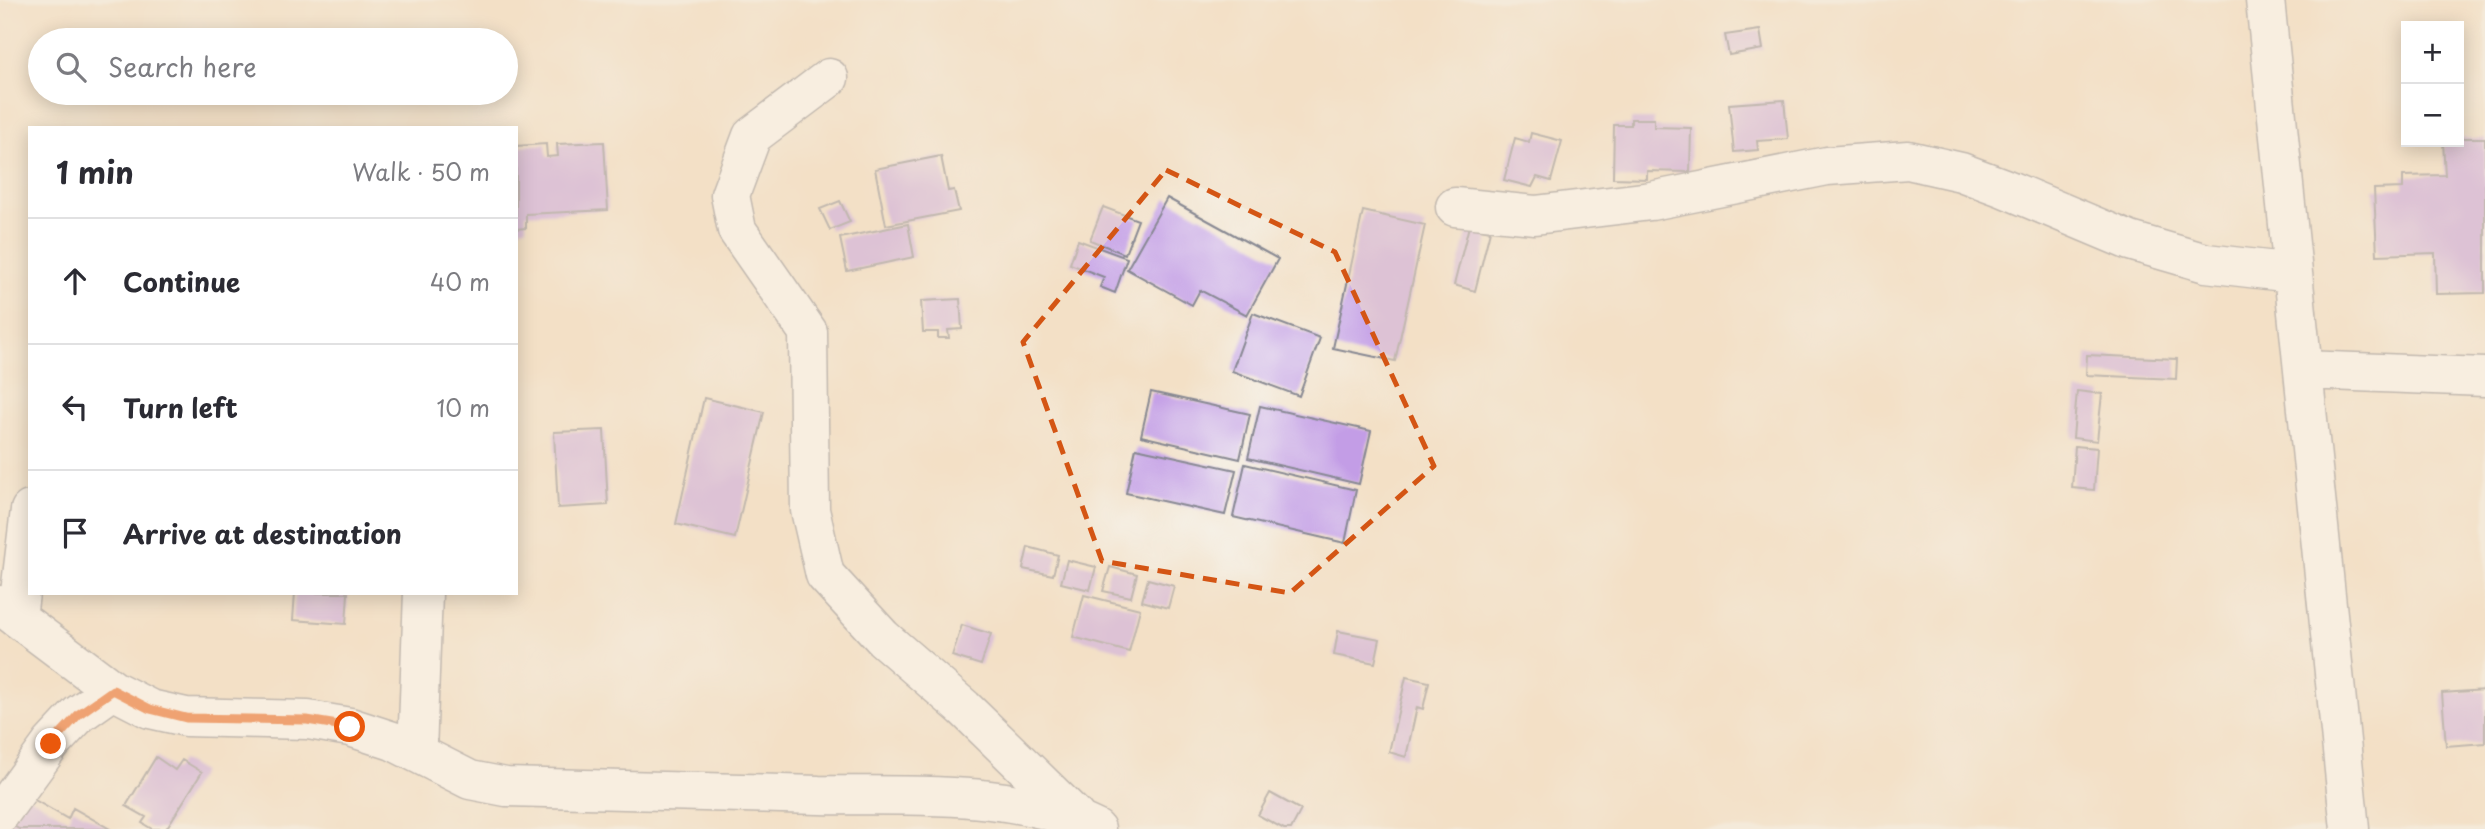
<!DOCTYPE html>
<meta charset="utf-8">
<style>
body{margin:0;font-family:"Playpen Sans",sans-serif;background:#f7f7f7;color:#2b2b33}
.controls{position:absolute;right:21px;top:21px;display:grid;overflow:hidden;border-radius:0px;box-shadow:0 4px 18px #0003}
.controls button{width:63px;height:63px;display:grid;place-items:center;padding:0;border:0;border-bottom:2px solid #e1e1e2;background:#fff;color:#2b2b33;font:35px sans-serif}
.stop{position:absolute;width:21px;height:21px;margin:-16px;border:5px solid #ea580c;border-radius:50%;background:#fff}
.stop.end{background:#ea580c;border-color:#fff;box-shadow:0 2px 7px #0008}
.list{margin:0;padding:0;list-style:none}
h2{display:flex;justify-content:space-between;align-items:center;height:91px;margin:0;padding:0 28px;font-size:30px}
h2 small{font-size:23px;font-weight:400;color:#7c7c81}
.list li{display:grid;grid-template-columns:46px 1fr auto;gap:21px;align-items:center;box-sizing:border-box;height:126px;padding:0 28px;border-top:2px solid #e1e1e2}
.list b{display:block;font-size:26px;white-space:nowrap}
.list em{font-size:23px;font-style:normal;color:#7c7c81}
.icon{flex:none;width:38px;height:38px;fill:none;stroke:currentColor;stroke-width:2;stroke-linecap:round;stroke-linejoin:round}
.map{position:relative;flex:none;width:2485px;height:829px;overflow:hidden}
.search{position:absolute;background:#fff;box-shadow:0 4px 18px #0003;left:28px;top:28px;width:490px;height:77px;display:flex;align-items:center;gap:18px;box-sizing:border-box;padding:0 24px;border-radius:38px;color:#7c7c81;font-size:26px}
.panel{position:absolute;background:#fff;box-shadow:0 4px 18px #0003;left:28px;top:126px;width:490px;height:469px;border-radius:0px}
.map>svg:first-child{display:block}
.building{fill:#c39de6}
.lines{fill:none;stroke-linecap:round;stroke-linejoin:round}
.minor-casing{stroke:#878892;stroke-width:41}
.minor{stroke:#fff;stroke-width:38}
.route{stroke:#ea580c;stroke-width:9}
.marked{fill:none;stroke:#d45514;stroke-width:5;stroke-dasharray:14 9;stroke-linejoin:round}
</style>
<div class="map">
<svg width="2485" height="829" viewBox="0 0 2485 829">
<rect width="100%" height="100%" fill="#f6f6f2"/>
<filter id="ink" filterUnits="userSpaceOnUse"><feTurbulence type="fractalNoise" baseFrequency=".0143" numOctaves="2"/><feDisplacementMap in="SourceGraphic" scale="14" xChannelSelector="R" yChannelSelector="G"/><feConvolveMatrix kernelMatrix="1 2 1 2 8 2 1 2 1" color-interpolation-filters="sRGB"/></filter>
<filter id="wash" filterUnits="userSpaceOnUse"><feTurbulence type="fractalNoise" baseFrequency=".00686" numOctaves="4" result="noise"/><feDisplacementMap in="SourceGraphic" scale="28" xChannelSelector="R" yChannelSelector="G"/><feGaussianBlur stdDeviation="1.57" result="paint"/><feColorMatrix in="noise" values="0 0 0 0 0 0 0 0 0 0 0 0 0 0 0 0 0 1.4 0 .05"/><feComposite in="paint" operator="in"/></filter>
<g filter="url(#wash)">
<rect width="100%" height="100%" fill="#f3e0c6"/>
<g id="blocks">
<path class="building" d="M 1760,30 L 1763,49 L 1729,55 L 1725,35 Z
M 1784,100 L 1788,139 L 1757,141 L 1758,150 L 1734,152 L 1729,104 Z
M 1631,119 L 1654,119 L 1654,127 L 1691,128 L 1690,172 L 1647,171 L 1647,179 L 1613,178 L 1614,125 L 1631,125 Z
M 1531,133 L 1562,141 L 1551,181 L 1537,177 L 1532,187 L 1504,180 L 1515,138 L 1529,142 Z
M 2459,138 L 2485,138 L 2485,293 L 2436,294 L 2435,253 L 2377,255 L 2374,189 L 2403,188 L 2403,176 L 2445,175 L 2443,142 L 2459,142 Z
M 604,142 L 608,210 L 526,214 L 526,228 L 516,229 L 516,146 L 546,144 L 547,157 L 558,156 L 557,144 Z
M 941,156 L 948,191 L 954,190 L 959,211 L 886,225 L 875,169 Z
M 1167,198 L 1278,259 L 1247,315 L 1200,290 L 1192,305 L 1127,269 Z
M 840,201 L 850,222 L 830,230 L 820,209 Z
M 1103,207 L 1138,220 L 1125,254 L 1090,240 Z
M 1363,211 L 1425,225 L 1395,361 L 1333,348 Z
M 908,224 L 914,257 L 847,271 L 840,238 Z
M 1469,226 L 1490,231 L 1475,291 L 1454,285 Z
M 1078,240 L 1127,258 L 1115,293 L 1100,287 L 1104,277 L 1070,264 Z
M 960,299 L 962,329 L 948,330 L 949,338 L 938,338 L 938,332 L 923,332 L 921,301 Z
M 1253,313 L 1320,338 L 1299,396 L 1232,371 Z
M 2087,355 L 2177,359 L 2176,379 L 2086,375 Z
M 2077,391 L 2102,394 L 2097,441 L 2073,438 Z
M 1151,392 L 1250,414 L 1240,459 L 1141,436 Z
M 704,398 L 764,412 L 735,538 L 676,524 Z
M 1260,406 L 1371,431 L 1359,484 L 1248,458 Z
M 604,430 L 608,505 L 558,508 L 554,432 Z
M 2075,446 L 2097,448 L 2094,490 L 2072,488 Z
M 1136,448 L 1236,470 L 1225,515 L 1126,493 Z
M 1245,464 L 1356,490 L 1345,543 L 1233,517 Z
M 1028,547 L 1058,555 L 1053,575 L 1023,569 Z
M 1067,560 L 1096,567 L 1090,590 L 1061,583 Z
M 1110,567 L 1137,574 L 1131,597 L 1103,591 Z
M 1148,579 L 1174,586 L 1168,608 L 1142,601 Z
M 295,593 L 348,593 L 346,624 L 293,620 Z
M 1084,595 L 1140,609 L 1129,652 L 1073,637 Z
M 962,625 L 991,634 L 981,665 L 952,656 Z
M 1338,631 L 1380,639 L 1375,663 L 1334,655 Z
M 1406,677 L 1429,682 L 1423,709 L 1417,707 L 1406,757 L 1389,752 Z
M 2485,690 L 2485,743 L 2446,746 L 2442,693 Z
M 156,757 L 175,770 L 182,760 L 202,772 L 166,829 L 152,829 L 142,823 L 146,817 L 126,806 Z
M 1270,793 L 1301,810 L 1291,829 L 1284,829 L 1258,815 Z
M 26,795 L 68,819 L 73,808 L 110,829 L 19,829 L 10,824 Z"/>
</g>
</g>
<g filter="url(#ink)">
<use href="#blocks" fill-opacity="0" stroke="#878892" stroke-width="2"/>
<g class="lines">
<defs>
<path id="minor" d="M 2265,0 L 2350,829
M 829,78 L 752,136 L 730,195 L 737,230 L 808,332 L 810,510 L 825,575 L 883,638 L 964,708 L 1076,817
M 1455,207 L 1535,215 L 1651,201 L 1827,166 L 1908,160 L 1961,172 L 2004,188 L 2130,241 L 2206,263 L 2293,273
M 2303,370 L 2485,377
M 0,605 L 113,690 L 150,709 L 186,717 L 308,720 L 350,727 L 393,741 L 470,780 L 506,787 C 611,789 715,792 819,795 C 908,797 1016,788 1096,829
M 17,618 L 30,510
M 417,752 L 423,593
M 0,814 L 51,744 L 79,714 L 113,690"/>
</defs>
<use href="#minor" class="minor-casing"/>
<use href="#minor" class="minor"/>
</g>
</g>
<g class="lines" filter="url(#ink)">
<path class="route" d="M 51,744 L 79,714 L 113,690 L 150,709 L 186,718 L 307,720 L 350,727"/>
</g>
<path d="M0 0H2485V829H0ZM 1166,170 L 1335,252 L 1434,466 L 1290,593 L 1102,561 L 1023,342 Z" fill="#f3e0c6" fill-opacity=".55" fill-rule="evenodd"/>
<path class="marked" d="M 1166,170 L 1335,252 L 1434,466 L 1290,593 L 1102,561 L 1023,342 Z"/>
</svg>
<div class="controls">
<button>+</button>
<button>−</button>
</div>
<div class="stop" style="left:350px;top:727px"></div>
<div class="stop end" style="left:51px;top:744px"></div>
<div class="search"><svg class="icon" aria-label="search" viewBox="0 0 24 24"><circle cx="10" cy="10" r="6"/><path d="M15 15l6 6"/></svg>Search here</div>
<section class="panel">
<h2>1 min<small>Walk · 50 m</small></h2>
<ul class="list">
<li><svg class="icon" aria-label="ahead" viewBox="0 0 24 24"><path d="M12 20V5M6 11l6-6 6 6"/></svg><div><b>Continue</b></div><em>40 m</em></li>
<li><svg class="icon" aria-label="left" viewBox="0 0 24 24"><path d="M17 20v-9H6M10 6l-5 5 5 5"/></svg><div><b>Turn left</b></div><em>10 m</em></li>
<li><svg class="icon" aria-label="arrive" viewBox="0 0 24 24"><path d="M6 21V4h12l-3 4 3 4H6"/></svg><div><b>Arrive at destination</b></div></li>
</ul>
</section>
</div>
